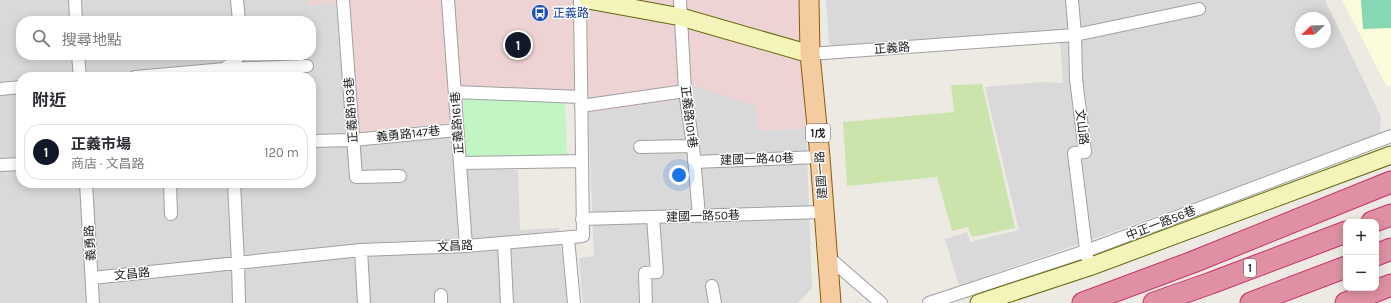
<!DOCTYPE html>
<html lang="zh-TW">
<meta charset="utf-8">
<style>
body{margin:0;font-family:Karla,"Noto Sans TC",sans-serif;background:#f7f7f7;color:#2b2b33}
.controls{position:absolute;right:12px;bottom:12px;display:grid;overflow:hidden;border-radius:8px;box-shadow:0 2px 10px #0003}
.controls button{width:36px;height:36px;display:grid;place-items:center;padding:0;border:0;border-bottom:1px solid #e1e1e2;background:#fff;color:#2b2b33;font:20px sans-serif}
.compass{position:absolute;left:1295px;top:12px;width:36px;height:36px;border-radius:50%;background:#fff;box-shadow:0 2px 10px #0003;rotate:247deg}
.you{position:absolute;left:679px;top:175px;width:14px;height:14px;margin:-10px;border:3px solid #fff;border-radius:50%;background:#1a73e8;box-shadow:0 0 0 6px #1a73e833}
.badge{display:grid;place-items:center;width:26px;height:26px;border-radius:50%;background:#111827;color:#fff;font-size:13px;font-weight:700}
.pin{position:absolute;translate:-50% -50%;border:2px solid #fff;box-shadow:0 1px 4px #0006}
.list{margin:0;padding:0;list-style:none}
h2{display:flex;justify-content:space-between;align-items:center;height:52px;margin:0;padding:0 16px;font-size:17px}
h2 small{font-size:13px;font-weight:400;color:#7c7c81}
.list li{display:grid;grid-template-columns:26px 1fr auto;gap:12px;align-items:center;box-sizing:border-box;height:56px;margin:0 8px 8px;padding:0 8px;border:1px solid #e1e1e2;border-radius:16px}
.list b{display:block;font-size:15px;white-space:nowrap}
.list p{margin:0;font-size:13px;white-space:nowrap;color:#7c7c81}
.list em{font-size:13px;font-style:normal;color:#7c7c81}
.icon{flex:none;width:22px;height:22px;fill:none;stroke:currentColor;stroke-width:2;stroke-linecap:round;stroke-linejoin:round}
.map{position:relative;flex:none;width:1391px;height:303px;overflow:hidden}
.search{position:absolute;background:#fff;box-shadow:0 2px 10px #0003;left:16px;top:16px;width:300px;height:44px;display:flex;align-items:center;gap:10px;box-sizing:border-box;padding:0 14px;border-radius:16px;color:#7c7c81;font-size:15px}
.panel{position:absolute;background:#fff;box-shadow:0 2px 10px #0003;left:16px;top:72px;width:300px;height:116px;border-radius:16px}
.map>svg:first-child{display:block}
.residential{fill:#dad9d9;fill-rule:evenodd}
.commercial{fill:#edd3d3}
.education{fill:#fcfbdc}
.grass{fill:#cae4ac}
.park{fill:#c2f5c4}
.pitch{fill:#86d7b4}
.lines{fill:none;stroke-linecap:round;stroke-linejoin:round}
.street-casing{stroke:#a0a0a0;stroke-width:14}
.secondary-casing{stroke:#646a0d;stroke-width:19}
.primary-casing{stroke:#8a5a0b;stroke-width:21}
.highway-casing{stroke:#ca316c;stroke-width:23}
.street{stroke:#fff;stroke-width:12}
.secondary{stroke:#f4f4ba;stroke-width:17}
.primary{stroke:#f4cca0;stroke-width:19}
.highway{stroke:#df90a2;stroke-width:21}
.labels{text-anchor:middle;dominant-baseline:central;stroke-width:3;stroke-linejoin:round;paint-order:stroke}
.shield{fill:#fff;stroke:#606060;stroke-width:1}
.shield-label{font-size:11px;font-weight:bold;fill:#1c1c1c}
.transit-label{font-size:12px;fill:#164399;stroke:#fff;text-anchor:start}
.street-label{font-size:12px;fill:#1c1c1c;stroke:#fff}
</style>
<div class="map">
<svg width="1391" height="303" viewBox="0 0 1391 303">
<rect width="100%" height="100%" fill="#ede9e3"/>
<path class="residential" d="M 0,0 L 307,0 L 308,6 L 336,3 L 347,145 L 453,136 L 454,170 L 518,170 L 520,230 L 559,228 L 568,303 L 0,303 ZM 21,21 L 311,21 L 311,55 L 21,55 ZM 21,77 L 311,77 L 311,183 L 21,183 Z
M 826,0 L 1325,0 L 1381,117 L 1380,136 L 1088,241 L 959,286 L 945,239 L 967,232 L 970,242 L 1019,230 L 985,87 L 1042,82 L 1063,83 L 1060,41 L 843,56 L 829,43 ZM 1301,18 L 1325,18 L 1325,42 L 1301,42 Z
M 692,84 L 756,106 L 757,130 L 806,129 L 812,288 L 798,303 L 583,303 L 579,258 L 594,256 L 588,113 L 693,98 Z"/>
<path class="commercial" d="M 307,0 L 753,0 L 757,1 L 757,0 L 802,0 L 806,129 L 757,130 L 756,106 L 692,85 L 693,98 L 588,113 L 587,92 L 448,88 L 450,123 L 358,133 L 350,1 L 307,6 Z"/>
<path class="education" d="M 1342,0 L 1391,0 L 1391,85 L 1387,87 Z"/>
<path class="grass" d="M 982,84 L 1015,228 L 972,237 L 968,227 L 952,231 L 937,177 L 847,186 L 843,122 L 954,112 L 951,85 Z"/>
<path class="park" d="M 463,97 L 565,102 L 567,155 L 466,157 Z"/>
<path class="pitch" d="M 1361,0 L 1391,0 L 1391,28 L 1363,29 Z"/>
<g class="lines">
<defs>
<path id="street" d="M 75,0 L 76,21
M 237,0 L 239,21
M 343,0 L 356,177 L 400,176
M 448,0 L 466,246
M 680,0 L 685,91 L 693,146 L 699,216
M 1072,0 L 1075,35 L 1076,79 L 1085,152 L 1074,153 L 1087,257
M 810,54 L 1075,35 L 1199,9
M 78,55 L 80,77
M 225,69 L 240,55
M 135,77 L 225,69 L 307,66
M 0,89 L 21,87
M 455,92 L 581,97
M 581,106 L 685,91
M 311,141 L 353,140 L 457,130
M 640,147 L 693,146
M 694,162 L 820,157
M 460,163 L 582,161
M 0,165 L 21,164
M 86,183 L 93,303
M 170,183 L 171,214
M 234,183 L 238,263 L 239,303
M 582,219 L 824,212
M 568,238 L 574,303
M 504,243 L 507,303
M 361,250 L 364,303
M 827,256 L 881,303
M 92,278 L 361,250 L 466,246 L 583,236 L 580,0
M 712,286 L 715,303
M 441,303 L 441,295
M 646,303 L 645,273 L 657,272 L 653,217
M 929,303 L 1086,251 L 1391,136"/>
<path id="secondary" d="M 588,0 L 681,17 L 810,54
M 979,303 L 1089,267 L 1391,155"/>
<path id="primary" d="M 809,0 L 810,54 L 820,157 L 831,303"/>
<path id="highway" d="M 1372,222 L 1391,215
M 1376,255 L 1391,249
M 1083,303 L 1193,262 L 1391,182
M 1154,303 L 1211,283 L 1346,232
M 1251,303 L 1346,267
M 1346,303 L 1391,285"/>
</defs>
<use href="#street" class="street-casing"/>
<use href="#secondary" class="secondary-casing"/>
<use href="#primary" class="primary-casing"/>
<use href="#highway" class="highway-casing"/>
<use href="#street" class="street"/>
<use href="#secondary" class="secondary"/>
<use href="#primary" class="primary"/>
<use href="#highway" class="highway"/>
</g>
<defs>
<symbol id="bus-disc" viewBox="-11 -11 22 22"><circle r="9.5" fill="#1a4fb4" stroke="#fff"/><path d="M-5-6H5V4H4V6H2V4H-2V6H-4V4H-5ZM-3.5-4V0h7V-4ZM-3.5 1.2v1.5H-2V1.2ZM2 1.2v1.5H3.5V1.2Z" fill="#fff"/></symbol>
</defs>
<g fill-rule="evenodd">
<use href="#bus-disc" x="530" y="3" width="20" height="20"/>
</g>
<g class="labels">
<g class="shield">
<rect x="806" y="124" width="24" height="18" rx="3"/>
<rect x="1244" y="259" width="12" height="18" rx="3"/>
</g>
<g class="shield-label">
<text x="818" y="133">1戊</text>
<text x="1250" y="268">1</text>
</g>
<g class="transit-label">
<text x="553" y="13">正義路</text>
</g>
<g class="street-label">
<text transform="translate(892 48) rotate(-4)">正義路</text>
<text transform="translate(351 110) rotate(-94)">正義路193巷</text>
<text transform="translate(689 117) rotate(83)">正義路101巷</text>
<text transform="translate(457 123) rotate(-94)">正義路161巷</text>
<text transform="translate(1082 127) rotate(83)">文山路</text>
<text transform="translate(408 134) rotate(-6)">義勇路147巷</text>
<text transform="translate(757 159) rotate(-2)">建國一路40巷</text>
<text transform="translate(821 175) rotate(-94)">建國一路</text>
<text transform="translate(703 216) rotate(-2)">建國一路50巷</text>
<text transform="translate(1161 223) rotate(-21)">中正一路56巷</text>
<text transform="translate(90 243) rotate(-94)">義勇路</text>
<text transform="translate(455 246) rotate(-3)">文昌路</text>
<text transform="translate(132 274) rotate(-6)">文昌路</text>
</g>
</g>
</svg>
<div class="controls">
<button>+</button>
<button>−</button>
</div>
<svg class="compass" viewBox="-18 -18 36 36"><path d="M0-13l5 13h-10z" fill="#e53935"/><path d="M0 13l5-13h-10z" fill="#7c7c81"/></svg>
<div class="you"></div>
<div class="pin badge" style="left:518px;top:45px">1</div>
<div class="search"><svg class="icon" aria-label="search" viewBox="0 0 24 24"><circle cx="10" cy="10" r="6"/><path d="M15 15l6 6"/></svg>搜尋地點</div>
<section class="panel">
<h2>附近<small></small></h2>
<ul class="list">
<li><span class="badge">1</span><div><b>正義市場</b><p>商店 · 文昌路</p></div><em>120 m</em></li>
</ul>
</section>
</div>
